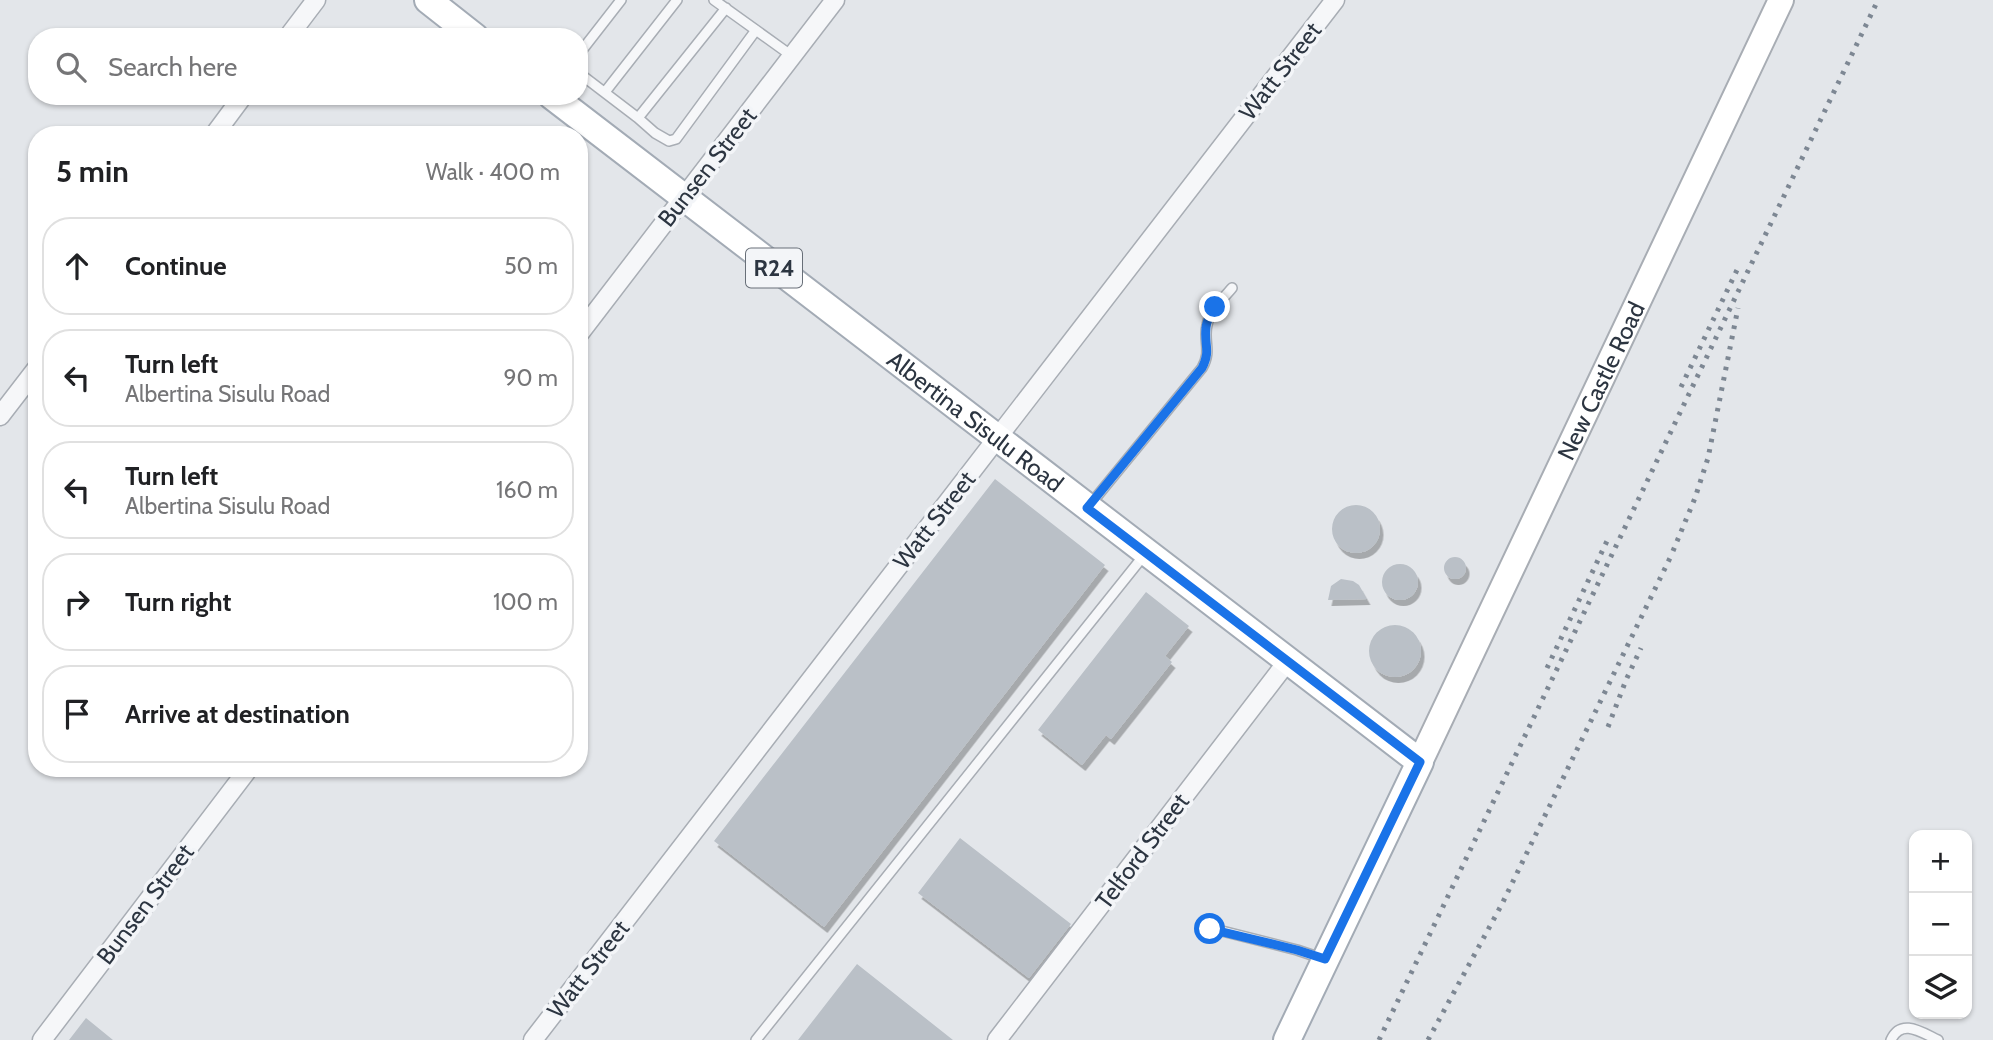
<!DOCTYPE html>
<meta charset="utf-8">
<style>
body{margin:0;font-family:Cabin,sans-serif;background:#f6f6f6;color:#202124}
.controls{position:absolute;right:21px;bottom:21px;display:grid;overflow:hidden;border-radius:14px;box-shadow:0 2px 5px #0004}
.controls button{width:63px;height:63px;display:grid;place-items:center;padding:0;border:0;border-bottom:2px solid #e0e0e0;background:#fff;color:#202124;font:35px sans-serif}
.stop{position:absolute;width:21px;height:21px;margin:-16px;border:5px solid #1a73e8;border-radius:50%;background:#fff}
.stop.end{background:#1a73e8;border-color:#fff;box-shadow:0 2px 7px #0008}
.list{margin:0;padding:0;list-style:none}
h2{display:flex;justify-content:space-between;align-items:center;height:91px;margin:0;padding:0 28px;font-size:30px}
h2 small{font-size:23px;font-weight:400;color:#757577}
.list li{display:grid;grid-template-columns:46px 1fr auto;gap:21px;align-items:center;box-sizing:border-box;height:98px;margin:0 14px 14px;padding:0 14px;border:2px solid #e0e0e0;border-radius:28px}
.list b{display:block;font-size:26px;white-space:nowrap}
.list p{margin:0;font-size:23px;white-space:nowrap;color:#757577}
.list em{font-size:23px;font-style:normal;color:#757577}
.icon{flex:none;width:38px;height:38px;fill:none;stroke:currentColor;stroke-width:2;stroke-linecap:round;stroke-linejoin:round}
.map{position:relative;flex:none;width:1993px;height:1040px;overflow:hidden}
.search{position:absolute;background:#fff;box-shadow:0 2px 5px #0004;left:28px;top:28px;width:560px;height:77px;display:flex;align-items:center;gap:18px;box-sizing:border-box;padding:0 24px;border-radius:28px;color:#757577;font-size:26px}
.panel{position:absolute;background:#fff;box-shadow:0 2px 5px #0004;left:28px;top:126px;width:560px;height:651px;border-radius:28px}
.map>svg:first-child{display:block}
.building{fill:#bac0c7;filter:url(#shadow)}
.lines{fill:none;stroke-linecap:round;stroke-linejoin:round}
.lane-casing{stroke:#a8adb4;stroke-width:12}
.street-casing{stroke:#a8adb4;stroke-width:21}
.secondary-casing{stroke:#a8adb4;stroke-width:28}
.primary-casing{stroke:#a3abb5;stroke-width:30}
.lane{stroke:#f6f7f9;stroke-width:9}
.street{stroke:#f6f7f9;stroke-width:18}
.secondary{stroke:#fff;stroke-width:24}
.primary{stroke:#fff;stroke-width:26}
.rail{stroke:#7d8793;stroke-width:5;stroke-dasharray:3.5 7;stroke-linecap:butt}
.route{stroke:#1a73e8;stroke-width:9}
.labels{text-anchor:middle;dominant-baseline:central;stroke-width:7;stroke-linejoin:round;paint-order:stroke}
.shield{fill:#f3f5f8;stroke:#686f78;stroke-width:2}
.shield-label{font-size:23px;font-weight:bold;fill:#2c3541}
.street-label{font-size:24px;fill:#2c3541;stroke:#f3f5f8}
</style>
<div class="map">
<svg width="1993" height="1040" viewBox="0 0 1993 1040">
<defs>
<filter id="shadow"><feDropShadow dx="3.5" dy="6" stdDeviation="0" flood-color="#0004"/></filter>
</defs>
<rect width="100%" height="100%" fill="#e3e6ea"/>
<path class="building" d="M 995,479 L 1105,565 L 824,927 L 714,841 Z
M1332 529a24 24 0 1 1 48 0a24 24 0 1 1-48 0Z
M1444 568a11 11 0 1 1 22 0a11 11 0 1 1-22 0Z
M1382 582a18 18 0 1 1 36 0a18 18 0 1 1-36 0Z
M 1341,579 L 1353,581 L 1359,585 L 1367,599 L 1328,600 L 1331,586 Z
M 1146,592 L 1189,626 L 1165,656 L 1172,662 L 1111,739 L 1106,735 L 1082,765 L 1038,730 Z
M1369 651a26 26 0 1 1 52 0a26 26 0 1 1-52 0Z
M 960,838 L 1071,924 L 1029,978 L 918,893 Z
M 857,964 L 953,1040 L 798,1040 Z
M 86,1018 L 113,1040 L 69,1040 Z"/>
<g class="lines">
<defs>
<path id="lane" d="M 714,0 L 792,56
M 726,8 L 638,118 L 655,133 L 669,141 L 676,139 L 756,30
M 579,54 L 621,0
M 579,73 L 638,118
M 605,92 L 677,0
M 1089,506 L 1202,368 C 1212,351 1203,341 1207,325 C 1210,310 1223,299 1232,288
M 1210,928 L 1297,950 L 1324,959
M 756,1040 L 1145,554
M 1891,1040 C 1901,1018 1921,1032 1938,1040"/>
<path id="street" d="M 288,37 L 316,0
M 214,135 L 243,96
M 579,334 L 835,0
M 0,416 L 37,368
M 42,1040 L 249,768
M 533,1040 L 1335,0
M 997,1040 L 1287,662"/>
<g id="secondary">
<path id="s1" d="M 1420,762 L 1781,0"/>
</g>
<g id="primary">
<path d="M 428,0 L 475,37"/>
<path id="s2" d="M 552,96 L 1420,762 L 1287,1040"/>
</g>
</defs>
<use href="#lane" class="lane-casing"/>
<use href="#street" class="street-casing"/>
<use href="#secondary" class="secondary-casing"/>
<use href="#primary" class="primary-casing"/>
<use href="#lane" class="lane"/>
<use href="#street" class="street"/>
<use href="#secondary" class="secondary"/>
<use href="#primary" class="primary"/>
<path class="rail" d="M 1681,387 L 1737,270
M 1673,551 L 1695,498 L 1708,458 L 1738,308
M 1547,668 L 1607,541
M 1608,727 L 1626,680 L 1641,648
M 1379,1040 L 1878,0
M 1428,1040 L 1502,904 L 1670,558"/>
</g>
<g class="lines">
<path class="route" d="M 1210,929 L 1297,950 L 1325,959 L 1420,762 L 1087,508 L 1202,368 C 1211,351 1204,345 1206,328 C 1206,321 1211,314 1215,307"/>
</g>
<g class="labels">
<rect class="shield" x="746" y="248.5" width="56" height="39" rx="5"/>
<g class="shield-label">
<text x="774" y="268">R24</text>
</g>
<g class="street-label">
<text transform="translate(1280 71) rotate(-52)">Watt Street</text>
<text transform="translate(707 167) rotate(-52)">Bunsen Street</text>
<text stroke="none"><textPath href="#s1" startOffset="422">New Castle Road</textPath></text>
<text stroke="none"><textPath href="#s2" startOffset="534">Albertina Sisulu Road</textPath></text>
<text transform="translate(934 520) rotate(-52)">Watt Street</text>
<text transform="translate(1142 851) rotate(-53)">Telford Street</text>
<text transform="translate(145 904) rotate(-53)">Bunsen Street</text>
<text transform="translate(588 969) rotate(-52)">Watt Street</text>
</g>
</g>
</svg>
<div class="controls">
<button>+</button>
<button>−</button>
<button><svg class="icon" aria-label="layers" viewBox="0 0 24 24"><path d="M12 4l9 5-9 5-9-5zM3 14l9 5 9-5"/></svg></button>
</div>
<div class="stop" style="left:1210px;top:929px"></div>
<div class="stop end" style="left:1215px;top:307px"></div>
<div class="search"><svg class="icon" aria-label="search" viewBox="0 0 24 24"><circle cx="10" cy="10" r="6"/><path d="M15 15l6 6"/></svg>Search here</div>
<section class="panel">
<h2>5 min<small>Walk · 400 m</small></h2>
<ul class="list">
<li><svg class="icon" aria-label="ahead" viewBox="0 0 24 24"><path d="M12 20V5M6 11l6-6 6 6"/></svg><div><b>Continue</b></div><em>50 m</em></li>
<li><svg class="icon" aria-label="left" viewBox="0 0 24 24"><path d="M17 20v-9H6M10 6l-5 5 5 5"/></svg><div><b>Turn left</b><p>Albertina Sisulu Road</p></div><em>90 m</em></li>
<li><svg class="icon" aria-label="left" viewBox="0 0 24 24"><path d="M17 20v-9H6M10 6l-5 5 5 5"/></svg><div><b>Turn left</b><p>Albertina Sisulu Road</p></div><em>160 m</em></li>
<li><svg class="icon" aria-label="right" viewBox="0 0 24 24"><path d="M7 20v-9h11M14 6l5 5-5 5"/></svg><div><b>Turn right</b></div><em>100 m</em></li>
<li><svg class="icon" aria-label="arrive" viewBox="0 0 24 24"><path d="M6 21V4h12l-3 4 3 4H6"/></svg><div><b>Arrive at destination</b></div></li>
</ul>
</section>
</div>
